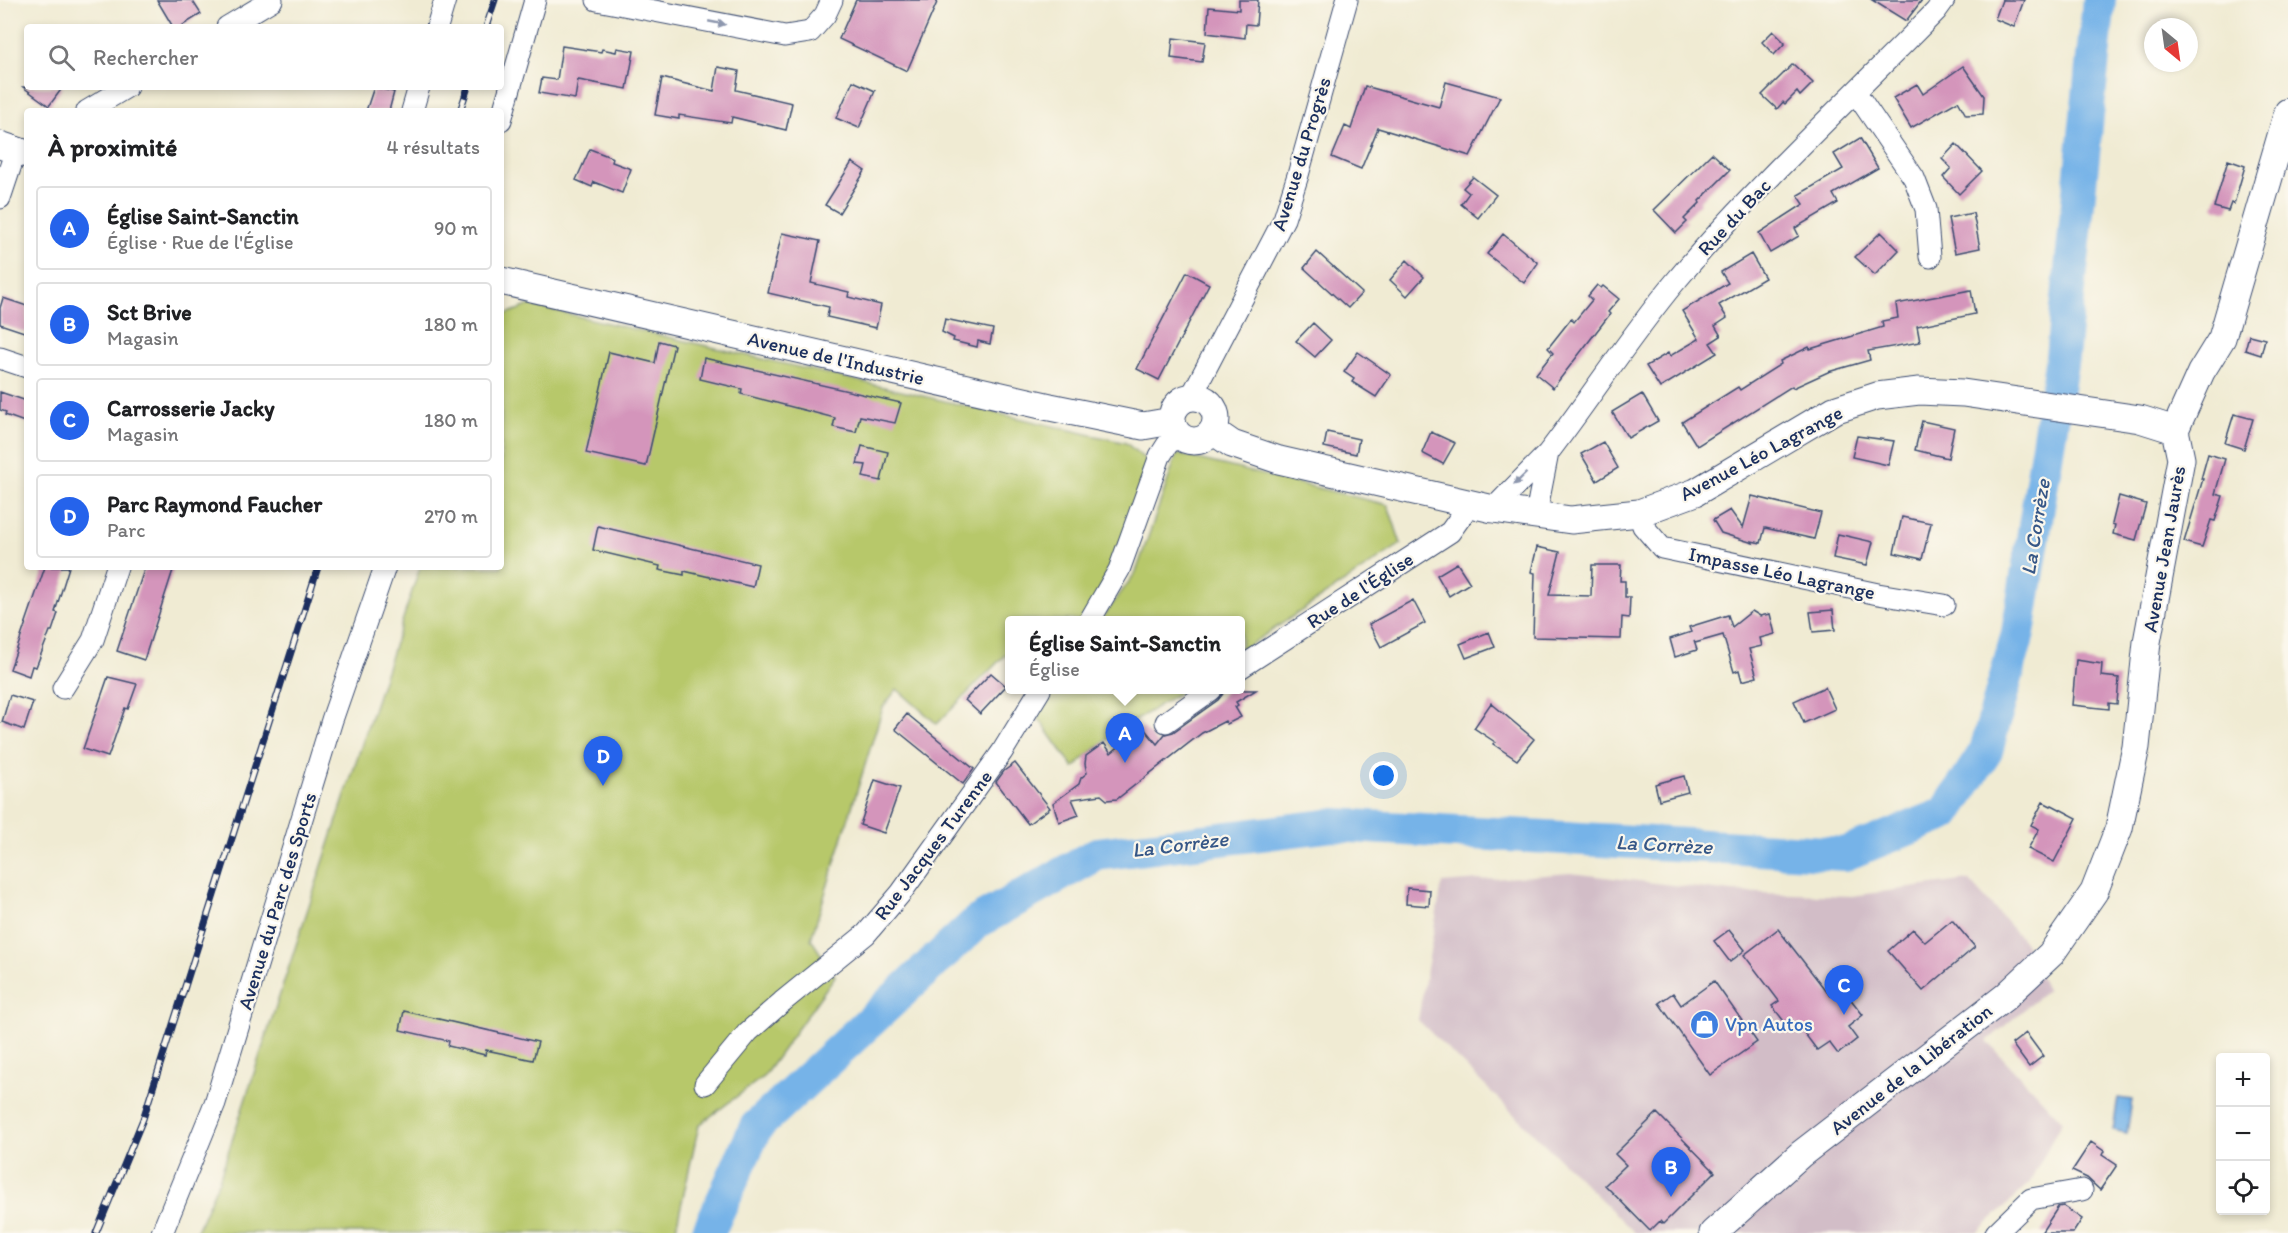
<!DOCTYPE html>
<html lang="fr">
<meta charset="utf-8">
<style>
body{margin:0;font-family:Itim,sans-serif;background:#f6f6f6;color:#202124}
.controls{position:absolute;right:18px;bottom:18px;display:grid;overflow:hidden;border-radius:6px;box-shadow:0 3px 9px #0003}
.controls button{width:54px;height:54px;display:grid;place-items:center;padding:0;border:0;border-bottom:2px solid #e0e0e0;background:#fff;color:#202124;font:30px sans-serif}
.compass{position:absolute;left:2144px;top:18px;width:54px;height:54px;border-radius:50%;background:#fff;box-shadow:0 3px 9px #0003;rotate:151deg}
.you{position:absolute;left:1384px;top:776px;width:21px;height:21px;margin:-15px;border:4px solid #fff;border-radius:50%;background:#1a73e8;box-shadow:0 0 0 9px #1a73e833}
.badge{display:grid;place-items:center;width:39px;height:39px;border-radius:50%;background:#2563eb;color:#fff;font-size:20px;font-weight:700}
.pin{position:absolute;translate:-50% -50px;filter:drop-shadow(0 2px 3px #0008)}
.pin::after{content:'';position:absolute;top:32px;width:21px;height:18px;background:inherit;clip-path:polygon(0 0,100% 0,50% 100%)}
.popup{position:absolute;left:1005px;top:616px;width:240px;height:78px;box-sizing:border-box;display:grid;place-content:center;border-radius:6px;background:#fff;filter:drop-shadow(0 2px 4px #0005);font-size:20px;white-space:nowrap;color:#757577}
.popup b{font-size:22px;color:#202124}
.popup::after{content:'';position:absolute;left:50%;top:100%;margin-left:-12px;border:12px solid transparent;border-top-color:#fff}
.list{margin:0;padding:0;list-style:none}
h2{display:flex;justify-content:space-between;align-items:center;height:78px;margin:0;padding:0 24px;font-size:26px}
h2 small{font-size:20px;font-weight:400;color:#757577}
.list li{display:grid;grid-template-columns:39px 1fr auto;gap:18px;align-items:center;box-sizing:border-box;height:84px;margin:0 12px 12px;padding:0 12px;border:2px solid #e0e0e0;border-radius:6px}
.list b{display:block;font-size:22px;white-space:nowrap}
.list p{margin:0;font-size:20px;white-space:nowrap;color:#757577}
.list em{font-size:20px;font-style:normal;color:#757577}
.icon{flex:none;width:33px;height:33px;fill:none;stroke:currentColor;stroke-width:2;stroke-linecap:round;stroke-linejoin:round}
.map{position:relative;flex:none;width:2288px;height:1233px;overflow:hidden}
.search{position:absolute;background:#fff;box-shadow:0 3px 9px #0003;left:24px;top:24px;width:480px;height:66px;display:flex;align-items:center;gap:15px;box-sizing:border-box;padding:0 21px;border-radius:6px;color:#757577;font-size:22px}
.panel{position:absolute;background:#fff;box-shadow:0 3px 9px #0003;left:24px;top:108px;width:480px;height:462px;border-radius:6px}
.map>svg:first-child{display:block}
.industrial{fill:#d2bdc7}
.green{fill:#b7c86b;stroke:#697c64;stroke-width:1.5}
.water{fill:#76b3e8;stroke:#4871a3;stroke-width:1.5}
.lines{fill:none;stroke-linecap:round;stroke-linejoin:round}
.river{stroke:#76b3e8;stroke-width:34}
.building{fill:#d495bb}
.minor-casing{stroke:#3b4b70;stroke-width:23}
.major-casing{stroke:#3b4b70;stroke-width:29}
.minor{stroke:#fff;stroke-width:21}
.major{stroke:#fff;stroke-width:27}
.rail-casing{stroke:#1b2f5e;stroke-width:7}
.rail{stroke:#fbf7ec;stroke-width:4.5;stroke-dasharray:14;stroke-linecap:butt}
.oneway{fill:#8d97ae}
.labels{text-anchor:middle;dominant-baseline:central;stroke-width:4.5;stroke-linejoin:round;paint-order:stroke}
.street-label{font-size:20px;fill:#1b2f5e;stroke:#fbf7ec}
.shop-label{font-size:20px;fill:#366cbe;stroke:#fbf7ec;text-anchor:start}
.water-label{font-size:21px;font-style:italic;fill:#365787;stroke:#fbf7ec}
</style>
<div class="map">
<svg width="2288" height="1233" viewBox="0 0 2288 1233">
<rect width="100%" height="100%" fill="#fbf7ec"/>
<filter id="ink" filterUnits="userSpaceOnUse"><feTurbulence type="fractalNoise" baseFrequency=".0167" numOctaves="2"/><feDisplacementMap in="SourceGraphic" scale="12" xChannelSelector="R" yChannelSelector="G"/><feConvolveMatrix kernelMatrix="1 2 1 2 8 2 1 2 1" color-interpolation-filters="sRGB"/></filter>
<filter id="wash" filterUnits="userSpaceOnUse"><feTurbulence type="fractalNoise" baseFrequency=".008" numOctaves="4" result="noise"/><feDisplacementMap in="SourceGraphic" scale="24" xChannelSelector="R" yChannelSelector="G"/><feGaussianBlur stdDeviation="1.35" result="paint"/><feColorMatrix in="noise" values="0 0 0 0 0 0 0 0 0 0 0 0 0 0 0 0 0 1.4 0 .05"/><feComposite in="paint" operator="in"/></filter>
<g filter="url(#wash)">
<rect width="100%" height="100%" fill="#f0ebd3"/>
<path class="industrial" d="M 1570,873 L 1732,892 L 1852,896 L 1969,880 L 2025,943 L 2047,990 L 1987,1041 L 2062,1121 L 2029,1184 L 1977,1233 L 1635,1233 L 1418,1020 L 1442,883 Z"/>
<path class="green" d="M 530,305 L 1126,443 L 1155,468 L 1086,620 L 1010,620 L 1009,657 L 1005,655 L 937,724 L 897,689 L 883,707 L 811,939 L 835,976 L 764,1076 L 699,1125 L 675,1233 L 196,1233 L 219,1180 L 420,567 L 501,567 L 501,316 Z
M 1177,454 L 1388,505 L 1401,544 L 1241,651 L 1240,620 L 1101,620 L 1136,572 Z
M 1051,690 L 1183,690 C 1147,714 1105,736 1074,768 L 1034,712 Z"/>
<path class="water" d="M 2118,1098 L 2132,1100 L 2127,1133 L 2113,1130 Z"/>
<g class="lines">
<path class="river" d="M 708,1233 L 756,1127 L 977,922 L 1097,854 L 1334,825 L 1845,854 L 1945,814 L 1986,751 L 2018,633 L 2062,357 L 2099,0"/>
</g>
<g id="blocks">
<path class="building" d="M 157,0 L 192,0 L 201,14 L 180,27 L 173,27 Z
M 856,0 L 938,0 L 907,71 L 839,39 Z
M 1239,0 L 1258,0 L 1256,25 L 1246,24 L 1245,38 L 1207,33 L 1209,7 L 1239,10 Z
M 1872,0 L 1922,0 L 1906,21 Z
M 2002,0 L 2024,0 L 2014,27 L 1995,19 Z
M 1773,31 L 1785,43 L 1774,55 L 1762,42 Z
M 1173,38 L 1205,42 L 1202,62 L 1171,58 Z
M 562,46 L 601,52 L 602,49 L 616,52 L 617,48 L 634,51 L 627,89 L 578,80 L 575,99 L 539,93 L 542,78 L 557,80 Z
M 1793,64 L 1813,83 L 1800,96 L 1797,92 L 1785,104 L 1783,102 L 1777,109 L 1762,95 Z
M 1963,66 L 1984,96 L 1983,114 L 1966,115 L 1958,101 L 1911,128 L 1893,98 L 1917,84 L 1923,94 Z
M 718,67 L 739,71 L 736,90 L 792,103 L 786,130 L 732,117 L 731,123 L 679,115 L 679,119 L 655,115 L 662,78 L 714,91 Z
M 853,81 L 875,91 L 859,128 L 836,118 Z
M 1446,82 L 1500,97 L 1470,156 L 1378,128 L 1361,169 L 1332,157 L 1345,126 L 1351,129 L 1365,86 L 1439,107 Z
M 23,87 L 63,87 L 49,106 Z
M 374,87 L 394,92 L 389,111 L 366,111 Z
M 1860,138 L 1878,168 L 1833,194 L 1838,203 L 1795,228 L 1799,236 L 1770,253 L 1759,233 L 1804,204 L 1798,195 L 1843,169 L 1834,154 Z
M 1956,144 L 1982,171 L 1959,194 L 1943,177 L 1951,168 L 1942,159 Z
M 590,149 L 613,158 L 612,162 L 631,169 L 622,193 L 594,182 L 592,187 L 576,180 Z
M 1712,153 L 1730,170 L 1699,201 L 1700,203 L 1684,219 L 1687,222 L 1676,233 L 1654,210 Z
M 2228,160 L 2245,166 L 2234,204 L 2231,203 L 2228,211 L 2214,207 Z
M 852,162 L 865,171 L 839,213 L 825,205 Z
M 1473,177 L 1496,195 L 1478,218 L 1461,204 L 1469,193 L 1463,188 Z
M 1973,213 L 1980,248 L 1955,253 L 1948,218 Z
M 1881,232 L 1899,250 L 1875,275 L 1855,257 Z
M 782,233 L 820,241 L 811,283 L 849,292 L 848,297 L 881,305 L 876,328 L 827,317 L 829,307 L 768,293 Z
M 1503,234 L 1538,263 L 1524,283 L 1487,254 Z
M 1317,252 L 1362,293 L 1348,308 L 1304,268 Z
M 1751,254 L 1765,278 L 1719,305 L 1727,318 L 1715,326 L 1721,336 L 1710,343 L 1717,353 L 1660,388 L 1646,366 L 1668,353 L 1670,356 L 1699,339 L 1682,311 L 1728,283 L 1721,272 Z
M 1407,260 L 1424,277 L 1407,296 L 1390,280 Z
M 1187,272 L 1209,284 L 1159,380 L 1137,369 Z
M 1597,285 L 1601,288 L 1603,286 L 1619,299 L 1608,312 L 1610,314 L 1553,388 L 1536,374 L 1553,353 L 1548,348 L 1571,319 L 1574,322 L 1592,300 L 1588,296 Z
M 1971,290 L 1975,314 L 1917,326 L 1920,342 L 1868,351 L 1870,360 L 1828,372 L 1793,388 L 1792,386 L 1697,446 L 1682,422 L 1738,387 L 1740,390 L 1781,364 L 1780,361 L 1809,347 L 1810,349 L 1883,327 L 1882,321 L 1898,318 L 1896,304 Z
M 3,298 L 27,306 L 27,333 L 0,324 L 0,308 Z
M 945,319 L 993,329 L 990,344 L 978,341 L 977,347 L 953,341 L 954,338 L 942,332 Z
M 1313,323 L 1331,340 L 1315,357 L 1296,341 Z
M 2249,335 L 2265,339 L 2261,355 L 2245,350 Z
M 659,341 L 674,345 L 646,466 L 586,453 L 609,352 L 655,363 Z
M 1358,352 L 1391,375 L 1376,397 L 1352,382 L 1354,379 L 1344,372 Z
M 704,358 L 901,403 L 895,423 L 860,416 L 856,432 L 833,427 L 835,418 L 741,394 L 742,389 L 700,379 Z
M 0,392 L 27,401 L 27,423 L 5,415 L 6,412 L 0,410 Z
M 1642,394 L 1658,421 L 1628,438 L 1612,412 Z
M 2234,414 L 2253,419 L 2244,449 L 2225,443 Z
M 1922,421 L 1954,428 L 1948,458 L 1915,450 Z
M 1327,432 L 1359,439 L 1356,454 L 1324,447 Z
M 1431,432 L 1455,443 L 1443,464 L 1422,453 Z
M 1857,436 L 1894,441 L 1888,465 L 1852,457 Z
M 1603,442 L 1618,468 L 1597,481 L 1581,454 Z
M 862,446 L 888,452 L 881,481 L 863,477 L 866,465 L 857,464 Z
M 2208,454 L 2225,459 L 2215,494 L 2223,496 L 2215,521 L 2211,520 L 2202,547 L 2184,542 L 2203,479 L 2201,479 Z
M 1752,496 L 1821,513 L 1814,539 L 1765,528 L 1761,543 L 1752,541 L 1753,543 L 1721,533 L 1713,520 L 1730,510 L 1743,528 Z
M 2119,496 L 2146,504 L 2136,540 L 2113,534 L 2115,525 L 2112,524 Z
M 1902,517 L 1931,523 L 1922,559 L 1894,553 Z
M 598,526 L 758,564 L 753,587 L 684,571 L 684,575 L 659,570 L 660,566 L 593,550 Z
M 1838,534 L 1873,542 L 1867,565 L 1833,558 Z
M 1537,547 L 1560,552 L 1549,595 L 1591,596 L 1592,565 L 1621,565 L 1620,581 L 1625,581 L 1625,597 L 1630,597 L 1629,618 L 1622,617 L 1621,639 L 1533,637 L 1535,573 L 1531,572 Z
M 1457,563 L 1470,583 L 1449,596 L 1437,575 Z
M 45,567 L 69,567 L 55,612 L 58,613 L 52,631 L 50,631 L 36,667 L 32,666 L 29,676 L 10,669 Z
M 145,567 L 174,567 L 144,660 L 117,651 Z
M 1413,600 L 1425,623 L 1381,647 L 1369,624 Z
M 1833,610 L 1835,630 L 1813,632 L 1810,612 Z
M 1752,611 L 1760,616 L 1770,614 L 1775,634 L 1760,638 L 1762,646 L 1749,649 L 1757,677 L 1742,681 L 1739,670 L 1734,672 L 1723,635 L 1695,643 L 1694,641 L 1697,650 L 1675,657 L 1670,639 L 1691,632 L 1689,627 L 1728,615 L 1732,627 Z
M 1489,632 L 1495,647 L 1466,658 L 1460,644 Z
M 2076,660 L 2102,664 L 2101,676 L 2119,678 L 2117,704 L 2109,703 L 2109,709 L 2072,705 Z
M 991,673 L 1006,686 L 980,714 L 965,700 Z
M 108,677 L 137,684 L 128,709 L 125,708 L 108,757 L 83,749 Z
M 1825,687 L 1835,709 L 1804,723 L 1794,701 Z
M 1226,690 L 1256,690 L 1236,702 L 1238,705 L 1235,707 L 1241,717 L 1227,724 L 1225,721 L 1202,733 L 1117,799 L 1107,800 L 1101,795 L 1072,799 L 1079,815 L 1059,822 L 1053,803 L 1079,784 L 1081,778 L 1087,773 L 1085,764 L 1086,756 L 1104,743 L 1111,753 L 1143,727 L 1157,744 L 1165,734 L 1173,732 L 1218,700 Z
M 10,695 L 33,702 L 24,730 L 2,722 Z
M 1491,703 L 1534,739 L 1517,760 L 1493,744 L 1495,742 L 1474,728 Z
M 907,714 L 974,769 L 963,784 L 895,729 Z
M 1015,763 L 1050,808 L 1028,824 L 996,782 L 1004,771 Z
M 1684,776 L 1688,792 L 1659,800 L 1655,784 Z
M 875,780 L 900,788 L 884,833 L 860,825 Z
M 2043,802 L 2051,806 L 2052,805 L 2077,818 L 2054,862 L 2028,849 L 2039,829 L 2031,825 Z
M 1407,888 L 1430,890 L 1429,906 L 1406,904 Z
M 1952,920 L 1975,947 L 1923,991 L 1888,951 L 1913,929 L 1925,942 Z
M 1778,929 L 1830,996 L 1842,988 L 1863,1015 L 1848,1027 L 1857,1039 L 1838,1054 L 1829,1042 L 1817,1050 L 1796,1022 L 1787,1025 L 1772,1006 L 1779,1001 L 1744,955 Z
M 1729,930 L 1745,950 L 1730,962 L 1714,941 Z
M 1714,981 L 1757,1042 L 1710,1075 L 1659,1003 L 1673,993 L 1681,1005 Z
M 404,1011 L 538,1042 L 533,1060 L 486,1050 L 485,1055 L 469,1051 L 448,1046 L 449,1041 L 400,1030 Z
M 2026,1033 L 2043,1056 L 2029,1067 L 2012,1044 Z
M 1657,1113 L 1715,1172 L 1663,1224 L 1660,1221 L 1650,1231 L 1605,1185 L 1626,1165 L 1615,1154 Z
M 2091,1142 L 2104,1151 L 2102,1155 L 2117,1165 L 2100,1190 L 2087,1178 L 2072,1171 Z
M 2063,1206 L 2082,1219 L 2073,1233 L 2041,1233 L 2058,1207 Z"/>
</g>
</g>
<g filter="url(#ink)">
<use href="#blocks" fill-opacity="0" stroke="#3b4b70" stroke-width="1.5"/>
<g class="lines">
<defs>
<path id="minor" d="M 597,0 L 785,36 L 810,32 L 825,15 L 832,0
M 227,27 L 272,0
M 437,27 L 445,0
M 1856,93 L 1914,178 L 1926,209 L 1930,257
M 87,111 L 127,87
M 412,111 L 419,87
M 501,120 L 535,0
M 0,198 L 16,150
M 0,358 L 27,367
M 1191,397 L 1284,219 L 1298,175 L 1347,0
M 1548,453 C 1591,397 1630,336 1675,282 C 1756,185 1849,100 1936,11 L 1944,0
M 1493,509 L 1548,453 L 1536,514
M 1639,513 L 1643,526 L 1662,548 L 1878,594 L 1944,605
M 1090,620 L 1119,570 L 1160,456 L 1167,445 L 1178,435
M 1240,668 L 1450,532 L 1470,504
M 63,688 L 93,640 L 117,567
M 1166,722 L 1211,690
M 705,1084 L 748,1032 L 782,1002 L 866,934 L 901,893 L 1002,752 L 1040,690
M 162,1233 L 215,1103 L 332,720 L 385,567
M 1996,1233 L 2031,1199 L 2082,1190"/>
<path id="major" d="M 0,145 L 27,154
M 501,281 L 1050,407 L 1143,426 L 1172,421
M1172 419a22 22 0 1 1 44 0a22 22 0 1 1-44 0Z
M 1213,431 L 1232,444 L 1279,460 L 1493,509 L 1571,520 L 1639,513 L 1696,492 L 1834,410 L 1877,396 L 1919,391 L 1963,393 L 2140,419 L 2175,430
M 1713,1233 L 1801,1154 L 2005,997 L 2051,954 L 2094,892 L 2119,828 L 2136,747 L 2147,642 L 2181,459 L 2175,430 L 2201,372 L 2222,338 L 2288,112"/>
</defs>
<use href="#minor" class="minor-casing"/>
<use href="#major" class="major-casing"/>
<use href="#minor" class="minor"/>
<use href="#major" class="major"/>
<defs>
<path id="rail" d="M 486,27 L 495,0
M 460,111 L 468,87
M 96,1233 L 143,1119 L 318,567"/>
</defs>
<use href="#rail" class="rail-casing"/>
<use href="#rail" class="rail"/>
</g>
<defs><path id="oneway-solid" d="M-6-.8H1V-3.2L6.5 0L1 3.2V.8H-6Z" transform="scale(1.5)"/></defs>
<g class="oneway">
<use href="#oneway-solid" transform="translate(717 23) rotate(11)"/>
<use href="#oneway-solid" transform="translate(1520 479) rotate(136)"/>
</g>
</g>
<defs>
<symbol id="shop-disc" viewBox="-11 -11 22 22"><circle r="9.5" fill="#3f7fe0" stroke="#fbf7ec"/><path d="M-5-2.5h2.3a2.7 3.5 0 0 1 5.4 0H5L5.5 6h-11ZM-1.5-2.5h3a1.5 2.3 0 0 0-3 0Z" fill="#fff"/></symbol>
</defs>
<g fill-rule="evenodd">
<use href="#shop-disc" x="1688" y="1008" width="33" height="33"/>
</g>
<g class="labels">
<g class="street-label">
<text transform="translate(1301 154) rotate(-73)">Avenue du Progrès</text>
<text transform="translate(1734 217) rotate(-47)">Rue du Bac</text>
<text transform="translate(836 358) rotate(13)">Avenue de l'Industrie</text>
<text transform="translate(1761 453) rotate(-28)">Avenue Léo Lagrange</text>
<text transform="translate(2164 549) rotate(-80)">Avenue Jean Jaurès</text>
<text transform="translate(1782 573) rotate(12)">Impasse Léo Lagrange</text>
<text transform="translate(1360 590) rotate(-33)">Rue de l'Église</text>
<text transform="translate(933 845) rotate(-53)">Rue Jacques Turenne</text>
<text transform="translate(277 901) rotate(-73)">Avenue du Parc des Sports</text>
<text transform="translate(1911 1069) rotate(-38)">Avenue de la Libération</text>
</g>
<g class="shop-label">
<text x="1725" y="1024">Vpn Autos</text>
</g>
<g class="water-label">
<text transform="translate(2035 527) rotate(-81)">La Corrèze</text>
<text transform="translate(1180 844) rotate(-7)">La Corrèze</text>
<text transform="translate(1664 844) rotate(3)">La Corrèze</text>
</g>
</g>
</svg>
<div class="controls">
<button>+</button>
<button>−</button>
<button><svg class="icon" aria-label="locate" viewBox="0 0 24 24"><circle cx="12" cy="12" r="6"/><path d="M12 2v4M12 18v4M2 12h4M18 12h4"/></svg></button>
</div>
<svg class="compass" viewBox="-18 -18 36 36"><path d="M0-13l5 13h-10z" fill="#e53935"/><path d="M0 13l5-13h-10z" fill="#757577"/></svg>
<div class="you"></div>
<div class="pin badge" style="left:1125px;top:763px">A</div>
<div class="popup"><b>Église Saint-Sanctin</b>Église</div>
<div class="pin badge" style="left:1671px;top:1197px">B</div>
<div class="pin badge" style="left:1844px;top:1015px">C</div>
<div class="pin badge" style="left:603px;top:786px">D</div>
<div class="search"><svg class="icon" aria-label="search" viewBox="0 0 24 24"><circle cx="10" cy="10" r="6"/><path d="M15 15l6 6"/></svg>Rechercher</div>
<section class="panel">
<h2>À proximité<small>4 résultats</small></h2>
<ul class="list">
<li><span class="badge">A</span><div><b>Église Saint-Sanctin</b><p>Église · Rue de l'Église</p></div><em>90 m</em></li>
<li><span class="badge">B</span><div><b>Sct Brive</b><p>Magasin</p></div><em>180 m</em></li>
<li><span class="badge">C</span><div><b>Carrosserie Jacky</b><p>Magasin</p></div><em>180 m</em></li>
<li><span class="badge">D</span><div><b>Parc Raymond Faucher</b><p>Parc</p></div><em>270 m</em></li>
</ul>
</section>
</div>
